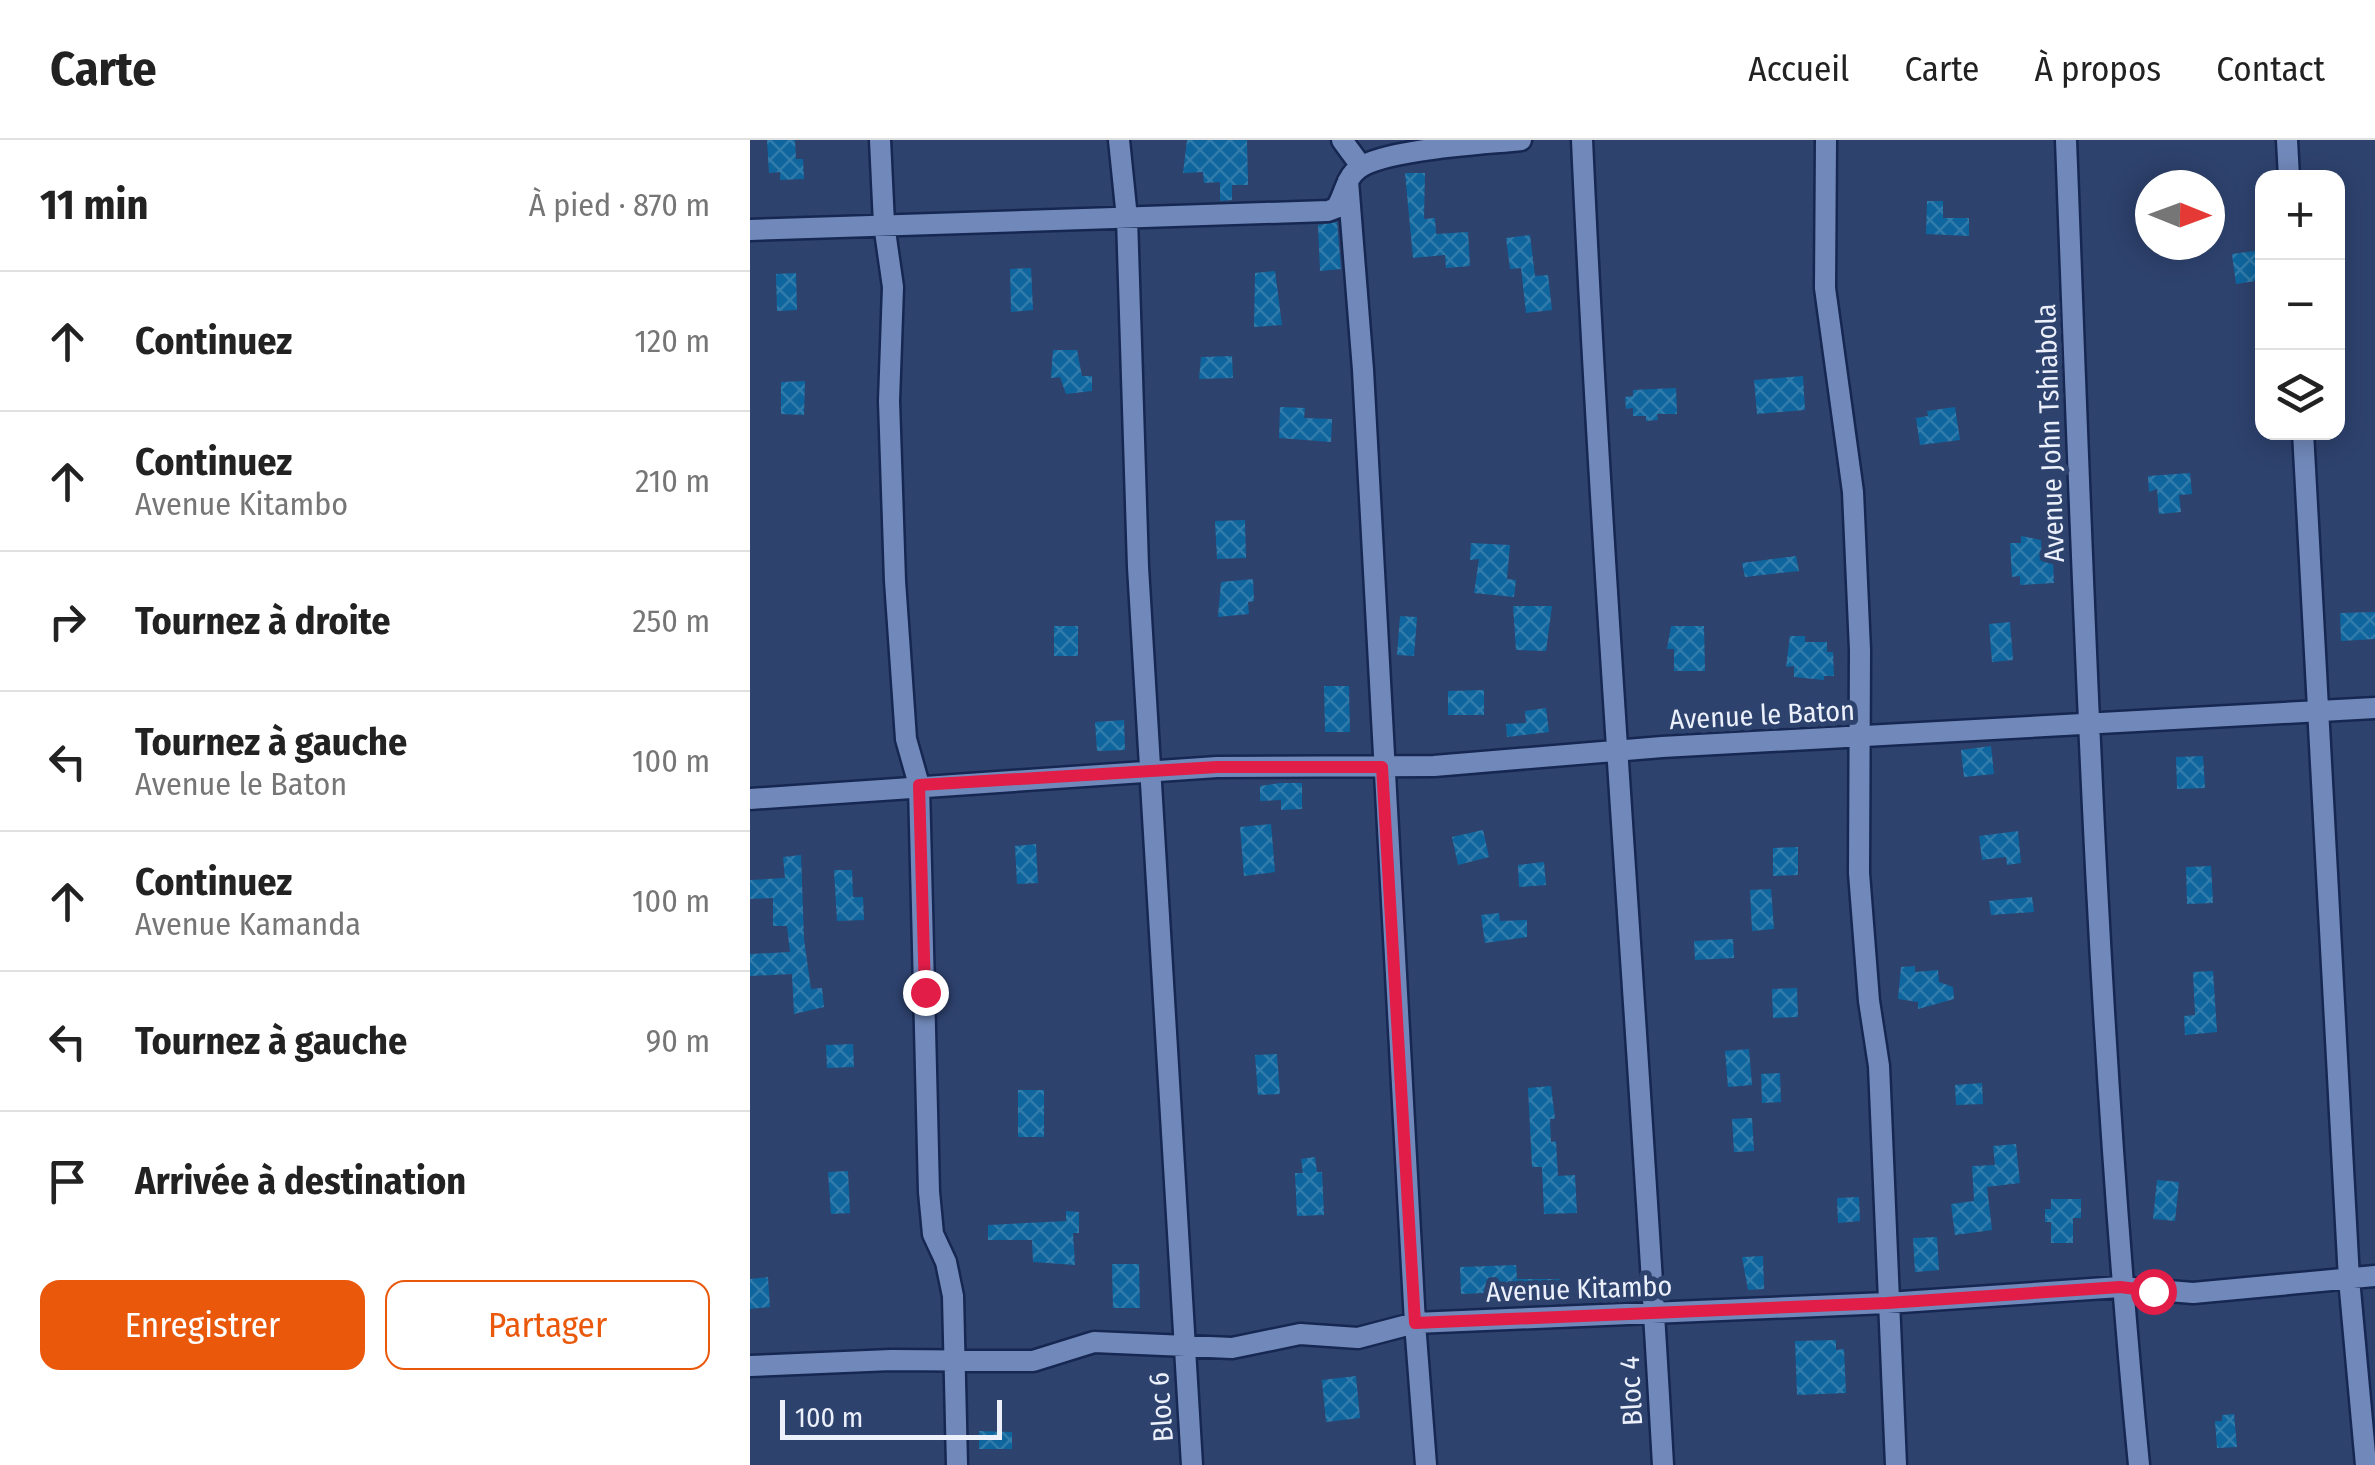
<!DOCTYPE html>
<html lang="fr">
<meta charset="utf-8">
<style>
body{margin:0;font-family:"Fira Sans Condensed",sans-serif;background:#f6f6f6;color:#222}
.controls{position:absolute;right:30px;top:30px;display:grid;overflow:hidden;border-radius:20px;box-shadow:0 5px 25px #0003}
.controls button{width:90px;height:90px;display:grid;place-items:center;padding:0;border:0;border-bottom:2px solid #e0e0e0;background:#fff;color:#222;font:50px sans-serif}
.compass{position:absolute;left:1385px;top:30px;width:90px;height:90px;border-radius:50%;background:#fff;box-shadow:0 5px 25px #0003;rotate:91deg}
.scale{position:absolute;left:30px;bottom:25px;width:222px;box-sizing:border-box;padding-left:10px;border:5px solid #ebf0fb;border-top:0;font-size:28px;line-height:35px;white-space:nowrap;color:#ebf0fb;-webkit-text-stroke:8px #2e426e;paint-order:stroke}
.stop{position:absolute;width:30px;height:30px;margin:-22px;border:8px solid #e11d48;border-radius:50%;background:#fff}
.stop.end{background:#e11d48;border-color:#fff;box-shadow:0 2px 10px #0008}
.list{margin:0;padding:0;list-style:none}
h2{display:flex;justify-content:space-between;align-items:center;height:130px;margin:0;padding:0 40px;font-size:42px}
h2 small{font-size:32px;font-weight:400;color:#767676}
.list li{display:grid;grid-template-columns:65px 1fr auto;gap:30px;align-items:center;box-sizing:border-box;height:140px;padding:0 40px;border-top:2px solid #e0e0e0}
.list b{display:block;font-size:38px;white-space:nowrap}
.list p{margin:0;font-size:32px;white-space:nowrap;color:#767676}
.list em{font-size:32px;font-style:normal;color:#767676}
.actions{display:flex;gap:20px;padding:30px 40px}
.actions a{flex:1;padding:22px 0;border:2px solid #ea580c;border-radius:20px;text-align:center;font-size:35px;color:#ea580c}
.actions .main{background:#ea580c;color:#fff}
.icon{flex:none;width:55px;height:55px;fill:none;stroke:currentColor;stroke-width:2;stroke-linecap:round;stroke-linejoin:round}
.map{position:relative;flex:none;width:1625px;height:1325px;overflow:hidden}
header{display:flex;align-items:center;gap:60px;box-sizing:border-box;height:140px;padding:0 50px;background:#fff;border-bottom:2px solid #e0e0e0}
header strong{font-size:48px}
nav{display:flex;gap:55px;margin-inline-start:auto;font-size:35px}
main{display:flex}
aside{flex:1;background:#fff}
.map>svg:first-child{display:block}
.building{fill:url(#building-cross-hatch)}
.lines{fill:none;stroke-linecap:round;stroke-linejoin:round}
.minor-casing{stroke:#162751;stroke-width:25}
.minor{stroke:#7189ba;stroke-width:20}
.route{stroke:#e11d48;stroke-width:12}
.labels{text-anchor:middle;dominant-baseline:central;stroke-width:10;stroke-linejoin:round;paint-order:stroke}
.street-label{font-size:28px;fill:#ebf0fb;stroke:#2e426e}
</style>
<header>
<strong>Carte</strong>
<nav><a>Accueil</a><a>Carte</a><a>À propos</a><a>Contact</a></nav>
</header>
<main>
<aside>
<h2>11 min<small>À pied · 870 m</small></h2>
<ul class="list">
<li><svg class="icon" aria-label="ahead" viewBox="0 0 24 24"><path d="M12 20V5M6 11l6-6 6 6"/></svg><div><b>Continuez</b></div><em>120 m</em></li>
<li><svg class="icon" aria-label="ahead" viewBox="0 0 24 24"><path d="M12 20V5M6 11l6-6 6 6"/></svg><div><b>Continuez</b><p>Avenue Kitambo</p></div><em>210 m</em></li>
<li><svg class="icon" aria-label="right" viewBox="0 0 24 24"><path d="M7 20v-9h11M14 6l5 5-5 5"/></svg><div><b>Tournez à droite</b></div><em>250 m</em></li>
<li><svg class="icon" aria-label="left" viewBox="0 0 24 24"><path d="M17 20v-9H6M10 6l-5 5 5 5"/></svg><div><b>Tournez à gauche</b><p>Avenue le Baton</p></div><em>100 m</em></li>
<li><svg class="icon" aria-label="ahead" viewBox="0 0 24 24"><path d="M12 20V5M6 11l6-6 6 6"/></svg><div><b>Continuez</b><p>Avenue Kamanda</p></div><em>100 m</em></li>
<li><svg class="icon" aria-label="left" viewBox="0 0 24 24"><path d="M17 20v-9H6M10 6l-5 5 5 5"/></svg><div><b>Tournez à gauche</b></div><em>90 m</em></li>
<li><svg class="icon" aria-label="arrive" viewBox="0 0 24 24"><path d="M6 21V4h12l-3 4 3 4H6"/></svg><div><b>Arrivée à destination</b></div></li>
</ul>
<div class="actions"><a class="main">Enregistrer</a><a>Partager</a></div>
</aside>
<div class="map">
<svg width="1625" height="1325" viewBox="0 0 1625 1325">
<defs>
<pattern id="building-cross-hatch" width="8" height="8" patternUnits="userSpaceOnUse" patternTransform="scale(2.5)"><rect width="8" height="8" fill="#0f669e"/><path d="M0 0l8 8M0 8l8-8" fill="none" stroke="#327cac"/></pattern>
</defs>
<rect width="100%" height="100%" fill="#2e426e"/>
<path class="building" d="M 17,0 L 45,0 L 46,19 L 53,19 L 54,39 L 30,40 L 30,32 L 19,33 Z
M 437,0 L 497,0 L 498,45 L 482,45 L 482,60 L 470,61 L 470,42 L 454,43 L 453,32 L 433,33 Z
M 655,33 L 675,33 L 674,79 L 685,78 L 686,94 L 718,92 L 720,126 L 696,128 L 695,115 L 663,118 Z
M 1177,61 L 1193,61 L 1193,78 L 1219,78 L 1219,96 L 1176,94 Z
M 587,82 L 591,129 L 570,131 L 568,85 Z
M 780,95 L 785,136 L 798,135 L 802,170 L 776,173 L 771,128 L 760,129 L 756,98 Z
M 1512,110 L 1512,140 L 1486,144 L 1482,114 Z
M 281,128 L 283,170 L 261,172 L 260,129 Z
M 525,131 L 532,185 L 504,187 L 505,133 Z
M 46,133 L 47,170 L 27,171 L 26,134 Z
M 303,210 L 327,210 L 332,236 L 342,236 L 342,251 L 316,254 L 310,237 L 301,238 Z
M 482,216 L 483,238 L 449,239 L 451,217 Z
M 1053,236 L 1055,270 L 1007,274 L 1004,240 Z
M 55,241 L 54,275 L 31,274 L 31,242 Z
M 926,248 L 927,274 L 907,274 L 908,280 L 896,281 L 896,276 L 883,276 L 883,268 L 876,269 L 875,257 L 883,256 L 883,250 Z
M 530,267 L 555,268 L 554,278 L 582,279 L 581,302 L 529,298 Z
M 1205,267 L 1210,300 L 1170,305 L 1166,278 L 1178,276 L 1177,271 Z
M 1440,333 L 1442,354 L 1429,355 L 1431,372 L 1409,374 L 1407,349 L 1399,352 L 1398,336 Z
M 495,380 L 496,418 L 467,419 L 465,381 Z
M 1271,396 L 1291,400 L 1292,421 L 1303,421 L 1304,443 L 1270,445 L 1270,436 L 1262,437 L 1260,403 L 1271,403 Z
M 721,403 L 760,405 L 757,439 L 766,440 L 764,457 L 724,453 L 729,419 L 720,420 Z
M 1046,416 L 1049,431 L 995,437 L 992,423 Z
M 503,439 L 504,461 L 498,462 L 499,474 L 468,477 L 471,442 Z
M 763,466 L 802,466 L 796,511 L 766,510 Z
M 1625,472 L 1625,499 L 1591,501 L 1590,473 Z
M 650,476 L 667,477 L 664,516 L 647,515 Z
M 1260,482 L 1263,520 L 1242,522 L 1239,484 Z
M 304,486 L 328,486 L 328,516 L 304,516 Z
M 921,486 L 954,486 L 955,531 L 924,531 L 924,509 L 917,509 Z
M 1040,496 L 1055,496 L 1055,502 L 1077,502 L 1077,512 L 1083,512 L 1084,536 L 1074,536 L 1074,540 L 1044,537 L 1044,526 L 1036,527 Z
M 574,546 L 599,546 L 600,592 L 575,592 Z
M 734,550 L 734,575 L 698,575 L 698,551 Z
M 796,568 L 799,592 L 757,597 L 756,584 L 776,583 L 775,571 Z
M 374,580 L 375,610 L 347,611 L 345,582 Z
M 1241,606 L 1244,634 L 1214,637 L 1211,610 Z
M 1453,616 L 1455,648 L 1427,649 L 1426,617 Z
M 530,643 L 552,643 L 552,669 L 531,670 L 531,660 L 510,661 L 510,646 Z
M 521,684 L 525,732 L 494,736 L 490,687 Z
M 733,690 L 739,717 L 708,725 L 702,697 Z
M 1268,691 L 1271,723 L 1257,725 L 1256,717 L 1232,720 L 1229,696 Z
M 286,704 L 288,743 L 267,744 L 265,706 Z
M 1048,707 L 1048,735 L 1023,736 L 1023,708 Z
M 51,715 L 54,799 L 61,849 L 72,848 L 74,867 L 44,874 L 42,834 L 0,836 L 0,814 L 40,812 L 37,786 L 23,786 L 23,758 L 0,759 L 0,740 L 35,738 L 33,717 Z
M 794,722 L 796,745 L 769,747 L 768,725 Z
M 1461,726 L 1463,763 L 1437,764 L 1436,727 Z
M 84,730 L 102,730 L 103,757 L 113,757 L 114,780 L 87,781 Z
M 1021,749 L 1024,789 L 1002,791 L 1000,750 Z
M 1282,757 L 1284,772 L 1241,775 L 1239,761 Z
M 749,773 L 750,781 L 777,780 L 777,797 L 735,803 L 731,775 Z
M 983,799 L 984,818 L 945,820 L 944,801 Z
M 1165,826 L 1165,832 L 1188,830 L 1189,842 L 1203,847 L 1204,859 L 1168,869 L 1168,862 L 1148,859 L 1151,827 Z
M 1463,831 L 1467,892 L 1435,895 L 1434,876 L 1445,875 L 1443,832 Z
M 1047,848 L 1048,877 L 1023,878 L 1022,849 Z
M 103,904 L 104,927 L 77,928 L 76,905 Z
M 999,909 L 1002,945 L 978,947 L 975,911 Z
M 527,914 L 530,954 L 508,955 L 505,915 Z
M 1030,933 L 1031,962 L 1012,963 L 1011,934 Z
M 1232,943 L 1233,964 L 1206,965 L 1205,945 Z
M 801,946 L 805,979 L 800,979 L 801,1002 L 806,1001 L 808,1036 L 825,1035 L 827,1073 L 794,1074 L 792,1027 L 782,1027 L 778,948 Z
M 268,950 L 294,950 L 294,997 L 268,997 Z
M 1002,978 L 1004,1011 L 984,1012 L 982,979 Z
M 1266,1004 L 1270,1043 L 1237,1047 L 1242,1090 L 1205,1095 L 1201,1064 L 1224,1061 L 1222,1026 L 1245,1025 L 1243,1006 Z
M 565,1017 L 567,1032 L 572,1032 L 574,1075 L 547,1076 L 545,1033 L 553,1033 L 551,1019 Z
M 98,1031 L 100,1073 L 81,1074 L 78,1032 Z
M 1407,1040 L 1429,1042 L 1425,1081 L 1403,1079 Z
M 1109,1057 L 1110,1081 L 1088,1083 L 1087,1058 Z
M 1301,1059 L 1331,1059 L 1331,1078 L 1323,1078 L 1323,1103 L 1301,1103 L 1301,1082 L 1295,1082 L 1295,1069 L 1301,1069 Z
M 316,1071 L 329,1072 L 329,1093 L 323,1093 L 325,1125 L 283,1122 L 282,1100 L 238,1100 L 238,1085 L 316,1081 Z
M 1187,1097 L 1189,1130 L 1165,1132 L 1163,1098 Z
M 1013,1116 L 1014,1149 L 998,1150 L 992,1117 Z
M 362,1124 L 389,1124 L 390,1168 L 363,1168 Z
M 766,1125 L 767,1139 L 810,1139 L 811,1161 L 784,1161 L 784,1151 L 711,1154 L 710,1127 Z
M 18,1137 L 20,1167 L 0,1169 L 0,1139 Z
M 1086,1200 L 1086,1210 L 1094,1209 L 1096,1253 L 1047,1255 L 1045,1201 Z
M 606,1236 L 610,1278 L 576,1282 L 572,1240 Z
M 1484,1274 L 1487,1307 L 1467,1308 L 1465,1281 L 1472,1281 L 1472,1275 Z
M 229,1291 L 262,1292 L 262,1309 L 229,1309 Z"/>
<g class="lines">
<defs>
<path id="minor" d="M 130,0 L 134,84 L 143,147 L 139,261 L 145,441 L 156,599 L 169,645 L 179,1052 L 183,1094 L 196,1122 L 203,1156 L 207,1325
M 369,0 L 377,78 L 388,427 L 442,1325
M 592,0 L 611,26
M 832,0 C 852,442 888,883 913,1325
M 1076,0 L 1075,148 L 1103,352 L 1110,510 L 1109,733 L 1119,861 L 1129,926 L 1146,1325
M 1316,0 C 1333,442 1346,885 1389,1325
M 1537,0 L 1539,38
M 0,90 L 578,71 L 586,68 C 595,55 595,38 609,28 C 636,9 735,4 771,0
M 1553,292 L 1599,1139 L 1616,1325
M 0,659 L 467,627 L 684,626 L 912,607 L 1625,568
M 0,1226 L 141,1220 L 283,1221 L 344,1202 L 482,1208 L 550,1194 L 608,1198 L 665,1183 L 613,230 L 598,41
M 676,1325 L 665,1183 L 1137,1163 L 1370,1147 L 1443,1153 L 1625,1136"/>
</defs>
<use href="#minor" class="minor-casing"/>
<use href="#minor" class="minor"/>
</g>
<g class="lines">
<path class="route" d="M 175,852 L 169,645 L 467,627 L 632,627 L 665,1183 L 1137,1163 L 1370,1147 L 1403,1151"/>
</g>
<g class="labels">
<g class="street-label">
<text transform="translate(1300 293) rotate(-92)">Avenue John Tshiabola</text>
<text transform="translate(1012 575) rotate(-3)">Avenue le Baton</text>
<text transform="translate(829 1149) rotate(-2)">Avenue Kitambo</text>
<text transform="translate(881 1251) rotate(-93)">Bloc 4</text>
<text transform="translate(411 1267) rotate(-94)">Bloc 6</text>
</g>
</g>
</svg>
<div class="controls">
<button>+</button>
<button>−</button>
<button><svg class="icon" aria-label="layers" viewBox="0 0 24 24"><path d="M12 4l9 5-9 5-9-5zM3 14l9 5 9-5"/></svg></button>
</div>
<svg class="compass" viewBox="-18 -18 36 36"><path d="M0-13l5 13h-10z" fill="#e53935"/><path d="M0 13l5-13h-10z" fill="#767676"/></svg>
<div class="scale">100 m</div>
<div class="stop" style="left:1403px;top:1151px"></div>
<div class="stop end" style="left:175px;top:852px"></div>
</div>
</main>
